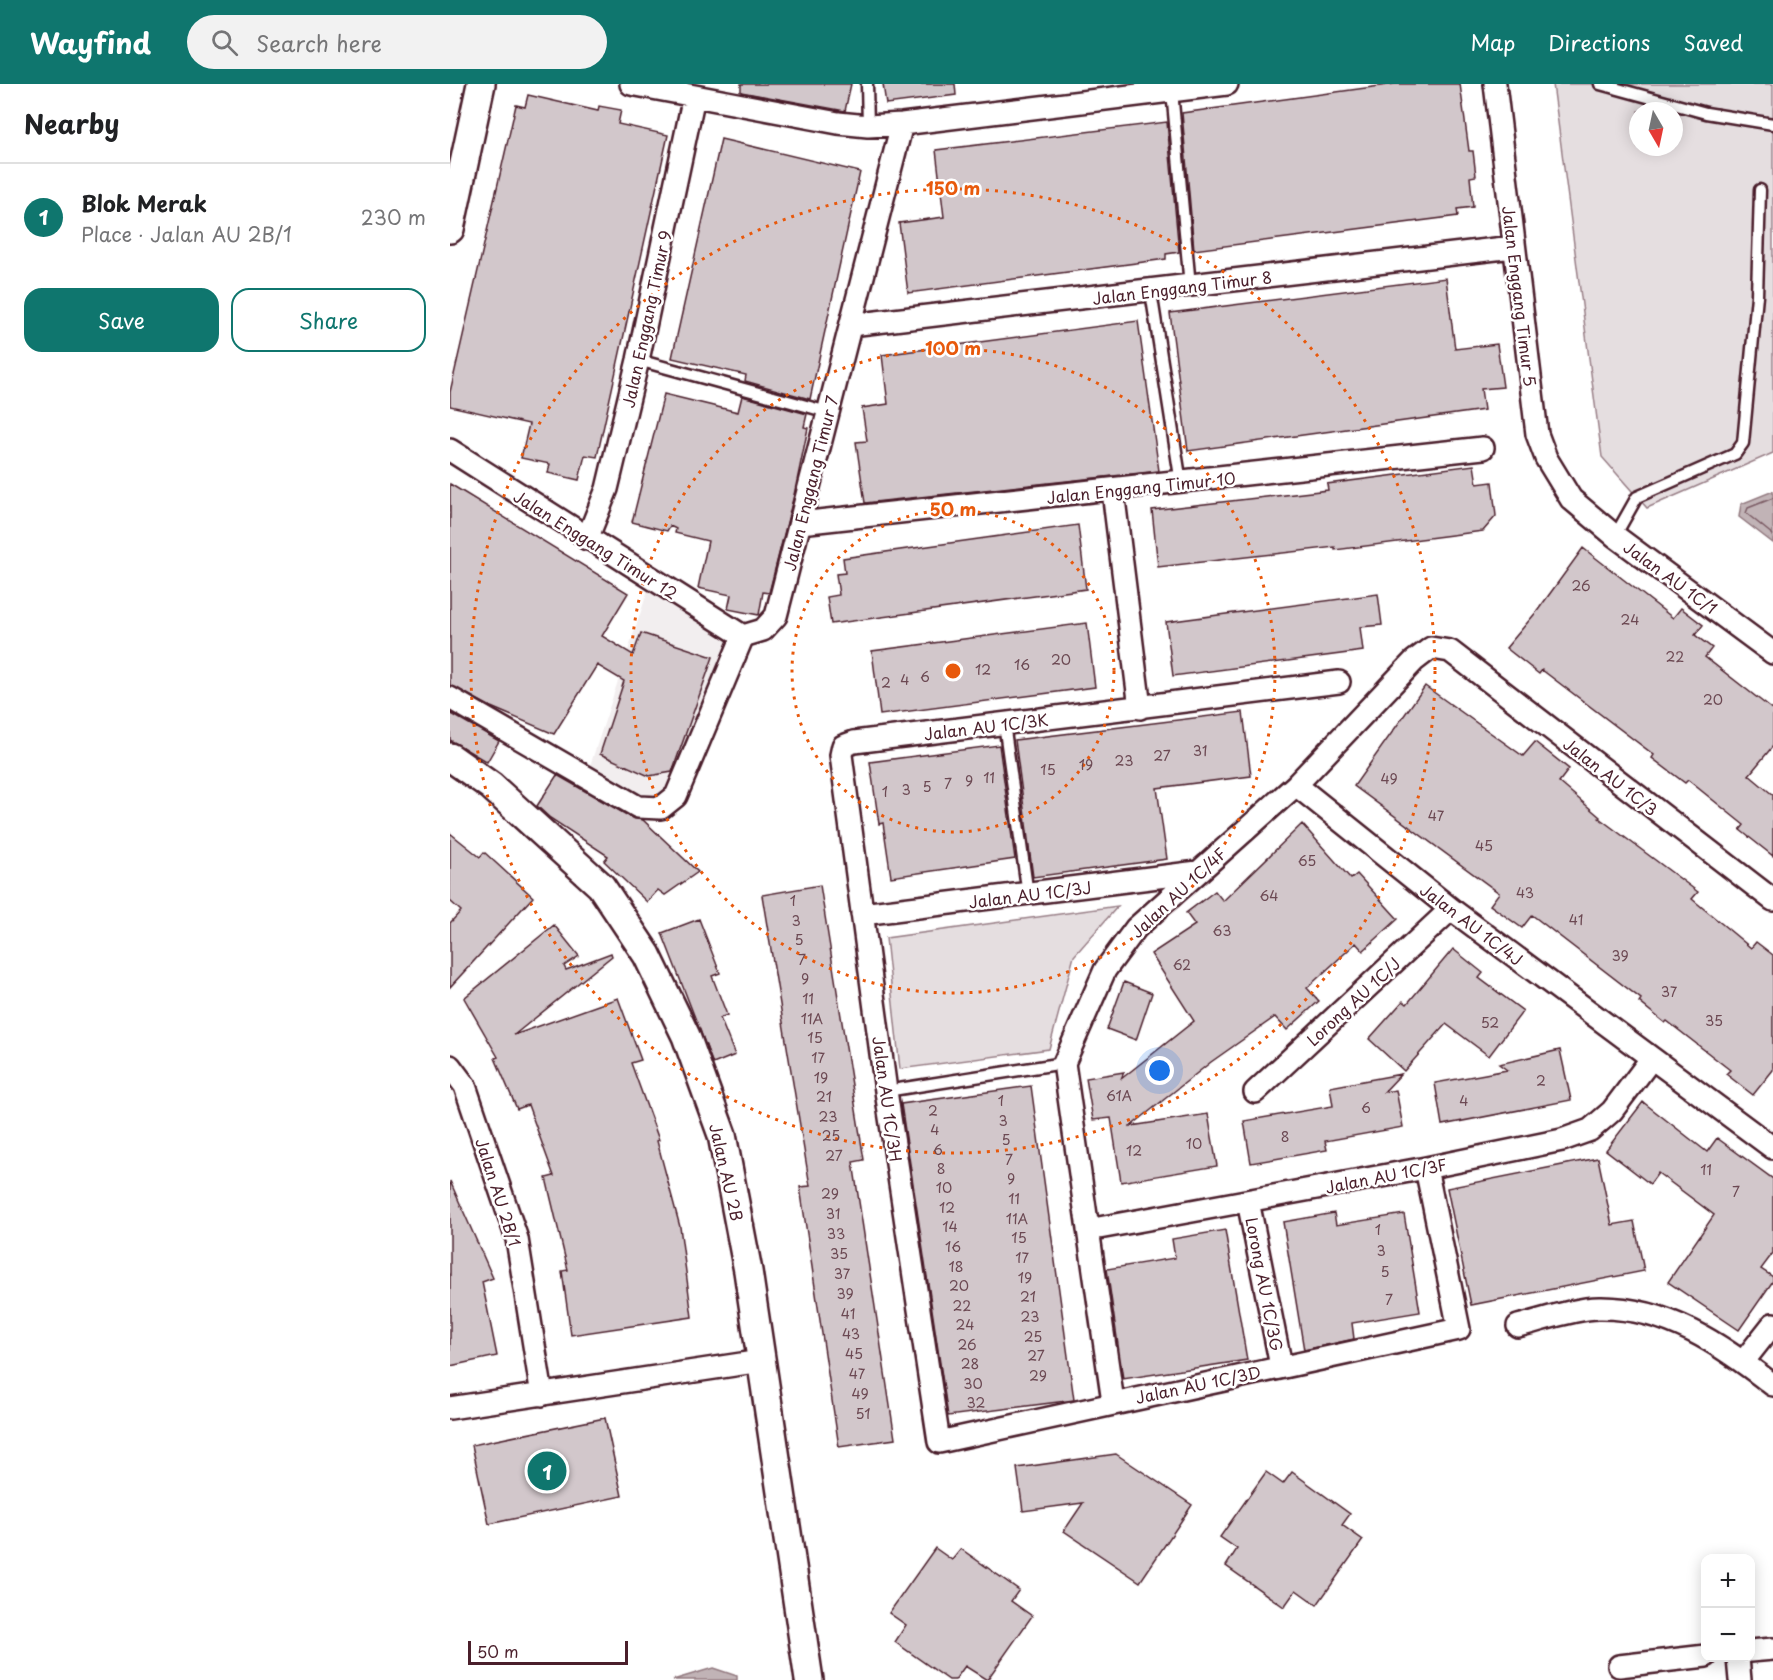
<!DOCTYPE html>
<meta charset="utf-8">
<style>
body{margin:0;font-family:"Playpen Sans",sans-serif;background:#f2f2f2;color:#202124}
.controls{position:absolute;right:18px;bottom:18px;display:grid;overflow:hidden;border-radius:12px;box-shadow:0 3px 15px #0003}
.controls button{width:54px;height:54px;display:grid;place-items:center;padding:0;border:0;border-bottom:2px solid #e0e0e0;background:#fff;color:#202124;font:30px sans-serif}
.compass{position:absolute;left:1179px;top:18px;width:54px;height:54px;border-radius:50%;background:#fff;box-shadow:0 3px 15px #0003;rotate:171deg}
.scale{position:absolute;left:18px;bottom:15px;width:160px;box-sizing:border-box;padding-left:6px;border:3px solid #4a1f2b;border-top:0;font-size:16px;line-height:21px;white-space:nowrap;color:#4a1f2b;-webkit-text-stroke:4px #fff;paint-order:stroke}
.you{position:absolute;left:710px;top:987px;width:21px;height:21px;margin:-15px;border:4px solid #fff;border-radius:50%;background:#1a73e8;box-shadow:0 0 0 9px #1a73e833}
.badge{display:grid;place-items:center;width:39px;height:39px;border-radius:50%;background:#0f766e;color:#fff;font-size:20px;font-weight:700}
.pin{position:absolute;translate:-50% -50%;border:3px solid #fff;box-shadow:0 2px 6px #0006}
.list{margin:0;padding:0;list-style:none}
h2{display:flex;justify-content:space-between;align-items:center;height:78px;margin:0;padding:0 24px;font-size:26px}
h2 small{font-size:20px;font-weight:400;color:#757577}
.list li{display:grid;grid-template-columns:39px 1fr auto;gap:18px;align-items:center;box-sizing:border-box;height:108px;padding:0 24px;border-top:2px solid #e0e0e0}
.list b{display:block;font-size:22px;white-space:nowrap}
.list p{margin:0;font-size:20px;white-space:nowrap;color:#757577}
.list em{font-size:20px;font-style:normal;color:#757577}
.actions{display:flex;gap:12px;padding:18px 24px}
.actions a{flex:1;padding:14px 0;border:2px solid #0f766e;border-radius:18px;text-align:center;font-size:21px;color:#0f766e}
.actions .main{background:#0f766e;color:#fff}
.icon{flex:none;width:33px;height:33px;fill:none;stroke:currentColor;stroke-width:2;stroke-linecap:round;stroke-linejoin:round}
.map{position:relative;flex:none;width:1323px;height:1596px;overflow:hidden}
header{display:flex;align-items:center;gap:36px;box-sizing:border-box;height:84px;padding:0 30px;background:#0f766e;color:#fff}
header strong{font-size:28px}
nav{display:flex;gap:33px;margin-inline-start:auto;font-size:21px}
.search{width:420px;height:54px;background:#f2f2f2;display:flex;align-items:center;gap:15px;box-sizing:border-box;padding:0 21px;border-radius:33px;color:#757577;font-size:22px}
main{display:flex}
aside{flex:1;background:#fff}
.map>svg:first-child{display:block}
.built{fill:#f2eeef}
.green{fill:#e5dee0;stroke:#987e86;stroke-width:1.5;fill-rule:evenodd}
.water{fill:#c1b3b6;stroke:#91787e;stroke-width:1.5}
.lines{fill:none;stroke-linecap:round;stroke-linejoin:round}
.shore{stroke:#7a5a63;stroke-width:1.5}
.building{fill:#d2c7cb;stroke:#4a1f2b;stroke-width:1.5}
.service-casing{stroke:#4a1f2b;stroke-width:15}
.minor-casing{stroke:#4a1f2b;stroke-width:26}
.tertiary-casing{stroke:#4a1f2b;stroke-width:32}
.service{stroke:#fff;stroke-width:10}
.minor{stroke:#fff;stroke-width:21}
.tertiary{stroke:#fff;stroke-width:27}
.ring{fill:none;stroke:#e8590c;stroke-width:3;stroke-dasharray:3 6}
.labels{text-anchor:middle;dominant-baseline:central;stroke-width:5;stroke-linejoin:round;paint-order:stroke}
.number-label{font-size:14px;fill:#6c4953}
.street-label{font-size:16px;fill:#4a1f2b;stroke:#fff}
.centre{fill:#e8590c;stroke:#fff;stroke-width:3}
.ring-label{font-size:18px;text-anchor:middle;font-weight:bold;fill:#e8590c;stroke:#fff;stroke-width:5;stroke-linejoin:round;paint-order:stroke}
</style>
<header>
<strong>Wayfind</strong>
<div class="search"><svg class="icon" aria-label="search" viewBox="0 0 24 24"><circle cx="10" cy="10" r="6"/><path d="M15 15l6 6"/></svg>Search here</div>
<nav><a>Map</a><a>Directions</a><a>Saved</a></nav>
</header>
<main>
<aside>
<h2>Nearby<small></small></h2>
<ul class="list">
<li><span class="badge">1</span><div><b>Blok Merak</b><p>Place · Jalan AU 2B/1</p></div><em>230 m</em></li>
</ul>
<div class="actions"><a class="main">Save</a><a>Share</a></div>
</aside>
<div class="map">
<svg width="1323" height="1596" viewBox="0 0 1323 1596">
<rect width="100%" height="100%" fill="#fff"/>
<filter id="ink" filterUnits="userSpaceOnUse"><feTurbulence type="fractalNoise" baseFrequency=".0167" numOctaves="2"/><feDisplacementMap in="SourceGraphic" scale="12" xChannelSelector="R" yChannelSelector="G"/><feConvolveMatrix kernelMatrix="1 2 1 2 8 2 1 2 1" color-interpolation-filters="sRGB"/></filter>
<g filter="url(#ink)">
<path class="built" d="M 199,503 L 282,556 L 219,707 L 209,714 L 195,715 L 139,685 Z"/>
<path class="green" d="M 1103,0 L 1323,0 L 1323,369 L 1197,424 L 1152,373 ZM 1188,27 L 1224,27 L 1224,63 L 1188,63 Z
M 668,822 L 624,872 L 599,965 L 450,985 L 436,854 Z"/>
<path class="water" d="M 1323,407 L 1323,459 L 1289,433 L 1291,420 Z
M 263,1584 L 287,1592 L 287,1596 L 223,1596 Z"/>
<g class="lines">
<path class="shore" d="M 1323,414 L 1298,424 L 1296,429 L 1323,451"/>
</g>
<path class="building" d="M 291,0 L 401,0 L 395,27 L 291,8 Z
M 433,0 L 505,0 L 506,11 L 436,20 Z
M 945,0 L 1010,0 L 1019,67 L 1023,67 L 1026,92 L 1020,93 L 1023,123 L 1007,125 L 1008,132 L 744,166 L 732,29 Z
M 78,11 L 148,27 L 149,22 L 171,26 L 168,40 L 218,51 L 147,373 L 135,371 L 129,396 L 98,389 L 100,380 L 71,374 L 79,340 L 0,322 L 0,308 L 66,21 L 75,23 Z
M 717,38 L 729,168 L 716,170 L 716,175 L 458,209 L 449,139 L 494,133 L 486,66 Z
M 271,55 L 410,88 L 360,315 L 295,297 L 296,291 L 222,274 Z
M 996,194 L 1005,265 L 1047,260 L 1053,303 L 1031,305 L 1034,326 L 738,367 L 720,229 Z
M 688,237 L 709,387 L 415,419 L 406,358 L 417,357 L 412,324 L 438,320 L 432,271 Z
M 214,310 L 288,328 L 292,312 L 357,330 L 354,343 L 358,344 L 344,411 L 319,509 L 313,508 L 309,531 L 278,525 L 281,511 L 248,504 L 258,457 L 225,449 L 226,445 L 220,442 L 217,447 L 182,438 Z
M 1024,381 L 1027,400 L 1042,398 L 1046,432 L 1033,447 L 885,466 L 885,463 L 708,483 L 702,426 L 878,406 L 877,400 Z
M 0,400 L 178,509 L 152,552 L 183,571 L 191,549 L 263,573 L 222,688 L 199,692 L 150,670 L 174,597 L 147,581 L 104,650 L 41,623 L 0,601 Z
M 628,441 L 636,505 L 381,540 L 377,513 L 389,511 L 386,490 L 395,489 L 393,474 Z
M 1133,464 L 1223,534 L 1231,524 L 1253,541 L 1245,551 L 1262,564 L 1255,573 L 1323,626 L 1323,662 L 1299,691 L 1323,711 L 1323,772 L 1290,746 L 1294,741 L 1238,696 L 1235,699 L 1202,674 L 1204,671 L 1092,586 L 1089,590 L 1056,564 L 1088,526 Z
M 928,510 L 932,541 L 910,543 L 913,567 L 723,592 L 716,538 Z
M 637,539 L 645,603 L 430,631 L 422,567 Z
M 975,602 L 1073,672 L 1085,658 L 1119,685 L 1109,698 L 1150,733 L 1149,734 L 1248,808 L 1242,815 L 1301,864 L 1306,858 L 1323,871 L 1323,986 L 1303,1011 L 1276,990 L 1280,986 L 1217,937 L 1215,939 L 1189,918 L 1191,915 L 1082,831 L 1072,844 L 1040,821 L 1049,809 L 904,702 Z
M 793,628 L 801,692 L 707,704 L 717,775 L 583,793 L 565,656 Z
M 0,629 L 49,657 L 37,678 L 0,656 Z
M 549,661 L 565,775 L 441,793 L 433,739 L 429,740 L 420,678 Z
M 107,691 L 182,734 L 193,736 L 248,788 L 215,811 L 208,806 L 197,818 L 154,777 L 158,772 L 100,734 L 87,722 Z
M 852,740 L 901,795 L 907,790 L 948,835 L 913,867 L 906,859 L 857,904 L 869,917 L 837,946 L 825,933 L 761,978 L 681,1042 L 758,1030 L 767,1082 L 671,1098 L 661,1034 L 643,1036 L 636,994 L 674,988 L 671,995 L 744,937 L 701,870 L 745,841 L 736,829 L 765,807 L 773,817 Z
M 0,749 L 30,773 L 34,768 L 83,813 L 0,903 L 0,839 L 11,827 L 0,817 Z
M 370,801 L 414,1076 L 403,1078 L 445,1355 L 389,1363 L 350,1103 L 360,1102 L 312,811 Z
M 249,835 L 270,889 L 262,892 L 277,931 L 270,934 L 285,971 L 263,980 L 212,849 Z
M 104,841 L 129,872 L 114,882 L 116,886 L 161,869 L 162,872 L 64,951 L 168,914 L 191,976 L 181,979 L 209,1056 L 207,1057 L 230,1143 L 242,1233 L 121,1251 L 112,1187 L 118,1186 L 96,1094 L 104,1092 L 78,1021 L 67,1025 L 45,974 L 48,973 L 14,914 Z
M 1003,865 L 1033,889 L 1029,894 L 1073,927 L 1039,972 L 996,940 L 954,987 L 919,955 L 953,917 L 957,920 Z
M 674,898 L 702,909 L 686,956 L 657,945 Z
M 1110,966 L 1121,1016 L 992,1041 L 985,999 L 1057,986 L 1049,980 Z
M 951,990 L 934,1008 L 946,1006 L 953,1043 L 875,1057 L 877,1066 L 801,1079 L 794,1037 L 883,1022 L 880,1003 Z
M 581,1002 L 624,1316 L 498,1332 L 451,1020 Z
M 1193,1018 L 1257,1068 L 1267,1054 L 1323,1095 L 1323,1169 L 1311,1185 L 1323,1193 L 1323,1197 L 1289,1246 L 1218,1198 L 1264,1131 L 1208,1089 L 1200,1100 L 1156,1066 Z
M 1148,1074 L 1162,1141 L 1184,1137 L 1194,1187 L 1021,1221 L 997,1104 Z
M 0,1097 L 43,1194 L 32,1198 L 47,1272 L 0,1282 Z
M 884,1129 L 886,1141 L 954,1130 L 970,1228 L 902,1239 L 904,1255 L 854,1266 L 833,1138 Z
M 775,1146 L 797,1276 L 673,1295 L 657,1185 L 725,1174 L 722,1155 Z
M 155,1334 L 172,1412 L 39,1440 L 22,1361 Z
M 666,1370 L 742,1421 L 690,1498 L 614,1447 L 633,1419 L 573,1427 L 567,1384 Z
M 816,1388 L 833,1400 L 842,1388 L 900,1430 L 892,1441 L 913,1456 L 867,1521 L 846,1506 L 834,1523 L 776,1482 L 787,1465 L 770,1453 Z
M 485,1464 L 502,1476 L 511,1465 L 569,1506 L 561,1517 L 582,1532 L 537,1596 L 515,1582 L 505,1596 L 499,1596 L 445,1558 L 456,1541 L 439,1529 Z"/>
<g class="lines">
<defs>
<path id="service" d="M 417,0 L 418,42
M 1150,0 L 1256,29 L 1323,40
M 722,7 L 740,202
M 701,208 L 731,399
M 188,276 L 378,328
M 1165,452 L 1187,413 L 1285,370 L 1293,359 L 1307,212 L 1310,106
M 554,639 L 578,811
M 436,1007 L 614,979"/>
<path id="minor" d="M 181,0 L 388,39 L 418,42 L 452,40 L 777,0
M 1045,0 L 1087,350 L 1096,374 L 1121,415 L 1165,452 L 1323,569
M 401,241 L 1063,163
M 0,366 L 293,552
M 663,407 L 690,624
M 350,439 L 1033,364
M 137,455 L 157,405 L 188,276 L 244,12
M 889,598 L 404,658 L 393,662 L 391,671 L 436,1007 L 489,1358 L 1009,1245 L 976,1084
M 0,614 L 188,723 L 211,724 L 226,712 L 293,552 L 313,546 L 326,532 L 452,40
M 846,701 L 1001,825 L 1323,1064
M 412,830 L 748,788
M 0,982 L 15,1002 L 67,1155 L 92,1311
M 805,1008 L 1001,825
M 798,1117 L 831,1282
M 638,1146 L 976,1084 L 1112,1056 L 1140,1046 L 1162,1027 L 1201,975
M 1068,1242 C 1092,1236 1126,1224 1149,1224 C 1217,1223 1272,1261 1323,1301
M 1293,1278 L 1323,1240
M 663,1318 L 614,979 L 655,886 L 686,844 L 846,701 L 964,577 L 981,564 L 1000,567 L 1323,816
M 0,1324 L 311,1277
M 1300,1567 L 1323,1565
M 1288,1574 L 1290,1596
M 1169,1582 L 1256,1572"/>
<path id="tertiary" d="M 0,145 L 31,0
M 0,673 L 41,702 L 151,802 L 197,871 L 236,952 L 272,1051 L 298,1187 L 359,1596"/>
</defs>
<use href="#service" class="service-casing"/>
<use href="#minor" class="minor-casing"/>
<use href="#tertiary" class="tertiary-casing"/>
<use href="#service" class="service"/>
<use href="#minor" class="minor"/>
<use href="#tertiary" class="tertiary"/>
</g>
</g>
<g class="ring">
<circle cx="503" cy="587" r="161"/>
<circle cx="503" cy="587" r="322"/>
<circle cx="503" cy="587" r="482"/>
</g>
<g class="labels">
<g class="number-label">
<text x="1131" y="501">26</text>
<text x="1180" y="535">24</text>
<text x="1225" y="572">22</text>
<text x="611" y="575">20</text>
<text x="572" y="580">16</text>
<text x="533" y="585">12</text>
<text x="475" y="592">6</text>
<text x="455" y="595">4</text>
<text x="436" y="598">2</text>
<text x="1263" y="615">20</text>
<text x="750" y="666">31</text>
<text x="712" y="671">27</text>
<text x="674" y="676">23</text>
<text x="636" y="680">19</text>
<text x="598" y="685">15</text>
<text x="539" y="693">11</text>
<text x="939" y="694">49</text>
<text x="519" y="696">9</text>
<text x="498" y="699">7</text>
<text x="477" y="702">5</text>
<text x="456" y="705">3</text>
<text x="435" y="707">1</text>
<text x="986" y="731">47</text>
<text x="1034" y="761">45</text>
<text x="857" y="776">65</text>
<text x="1075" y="808">43</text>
<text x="819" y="811">64</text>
<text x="343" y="816">1</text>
<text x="1126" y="835">41</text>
<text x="346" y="836">3</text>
<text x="772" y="846">63</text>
<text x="349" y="855">5</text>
<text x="1170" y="871">39</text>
<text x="352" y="875">7</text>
<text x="732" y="880">62</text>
<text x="355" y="894">9</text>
<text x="1219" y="907">37</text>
<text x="358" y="914">11</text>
<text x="362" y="934">11A</text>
<text x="1264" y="936">35</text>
<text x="1040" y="938">52</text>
<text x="365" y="953">15</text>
<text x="368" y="973">17</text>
<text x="371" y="993">19</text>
<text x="1091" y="996">2</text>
<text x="669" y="1011">61A</text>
<text x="374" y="1012">21</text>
<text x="551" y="1016">1</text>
<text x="1014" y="1016">4</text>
<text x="916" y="1023">6</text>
<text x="483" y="1026">2</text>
<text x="378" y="1032">23</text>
<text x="553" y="1036">3</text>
<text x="485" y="1045">4</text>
<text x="381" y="1051">25</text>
<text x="835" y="1052">8</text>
<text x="556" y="1055">5</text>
<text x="744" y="1059">10</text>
<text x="488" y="1065">6</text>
<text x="684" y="1066">12</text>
<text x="384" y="1071">27</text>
<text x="559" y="1075">7</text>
<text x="491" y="1084">8</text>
<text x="1256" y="1085">11</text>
<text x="561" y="1094">9</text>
<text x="494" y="1103">10</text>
<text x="1286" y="1107">7</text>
<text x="380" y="1109">29</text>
<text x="564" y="1114">11</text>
<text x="497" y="1123">12</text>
<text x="383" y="1129">31</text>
<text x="567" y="1134">11A</text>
<text x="500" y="1142">14</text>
<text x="928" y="1145">1</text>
<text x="386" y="1149">33</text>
<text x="569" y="1153">15</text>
<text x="503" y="1162">16</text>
<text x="931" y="1166">3</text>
<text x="389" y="1169">35</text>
<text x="572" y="1173">17</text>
<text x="506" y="1182">18</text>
<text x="935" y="1187">5</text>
<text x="392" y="1189">37</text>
<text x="575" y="1193">19</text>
<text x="509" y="1201">20</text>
<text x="395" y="1209">39</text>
<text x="578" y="1212">21</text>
<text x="939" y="1215">7</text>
<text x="512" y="1221">22</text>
<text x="398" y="1229">41</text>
<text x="580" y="1232">23</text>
<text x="515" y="1240">24</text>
<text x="401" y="1249">43</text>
<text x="583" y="1252">25</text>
<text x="517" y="1260">26</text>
<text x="404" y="1269">45</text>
<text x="586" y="1271">27</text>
<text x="520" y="1279">28</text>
<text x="407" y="1289">47</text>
<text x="588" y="1291">29</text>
<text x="523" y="1299">30</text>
<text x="410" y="1309">49</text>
<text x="526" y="1318">32</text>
<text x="413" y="1329">51</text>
</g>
<g class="street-label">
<text transform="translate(732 203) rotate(-7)">Jalan Enggang Timur 8</text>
<text transform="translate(1070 212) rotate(83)">Jalan Enggang Timur 5</text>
<text transform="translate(196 235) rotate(-78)">Jalan Enggang Timur 9</text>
<text transform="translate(360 399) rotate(-76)">Jalan Enggang Timur 7</text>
<text transform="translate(691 403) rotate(-6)">Jalan Enggang Timur 10</text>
<text transform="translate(146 460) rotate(32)">Jalan Enggang Timur 12</text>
<text transform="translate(1221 493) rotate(36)">Jalan AU 1C/1</text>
<text transform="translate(536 642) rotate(-7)">Jalan AU 1C/3K</text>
<text transform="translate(1161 692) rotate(38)">Jalan AU 1C/3</text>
<text transform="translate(728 808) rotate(-43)">Jalan AU 1C/4F</text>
<text transform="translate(580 810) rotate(-7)">Jalan AU 1C/3J</text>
<text transform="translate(1022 840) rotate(37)">Jalan AU 1C/4J</text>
<text transform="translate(903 917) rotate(-43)">Lorong AU 1C/J</text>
<text transform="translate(438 1015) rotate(82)">Jalan AU 1C/3H</text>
<text transform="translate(277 1088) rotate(77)">Jalan AU 2B</text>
<text transform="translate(936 1091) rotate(-11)">Jalan AU 1C/3F</text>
<text transform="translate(49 1108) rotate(72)">Jalan AU 2B/1</text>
<text transform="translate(815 1200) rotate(79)">Lorong AU 1C/3G</text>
<text transform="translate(748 1300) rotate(-12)">Jalan AU 1C/3D</text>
</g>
</g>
<circle cx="503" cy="587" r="9" class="centre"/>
<g class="ring-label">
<text x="503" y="111">150 m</text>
<text x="503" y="271">100 m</text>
<text x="503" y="432">50 m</text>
</g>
</svg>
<div class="controls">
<button>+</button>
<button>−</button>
</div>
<svg class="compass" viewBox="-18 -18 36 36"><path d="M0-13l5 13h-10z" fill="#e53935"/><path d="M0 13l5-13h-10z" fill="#757577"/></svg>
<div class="scale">50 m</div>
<div class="you"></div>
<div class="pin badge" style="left:97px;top:1387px">1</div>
</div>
</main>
